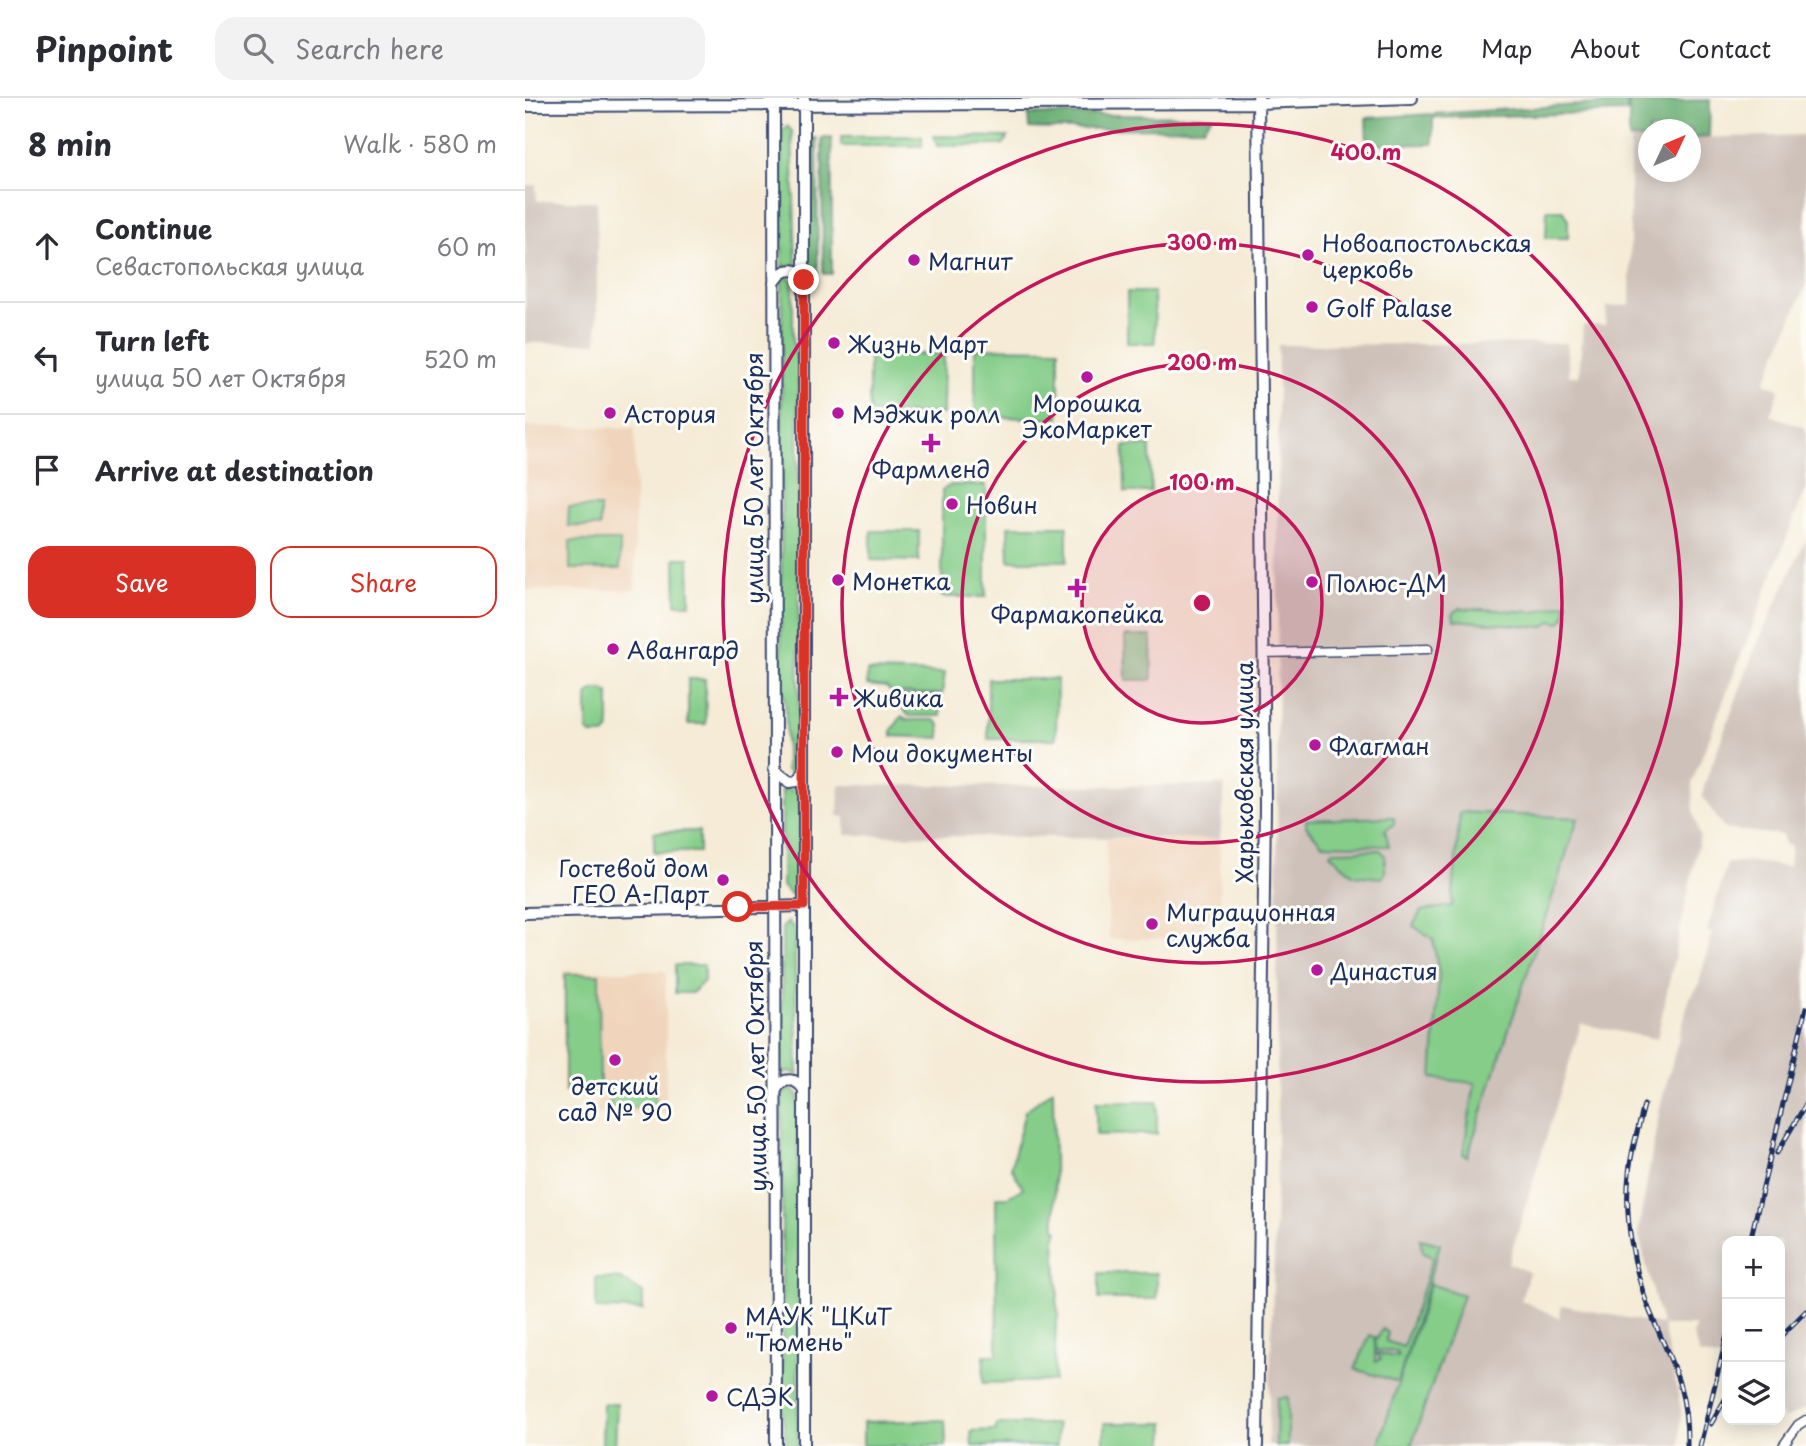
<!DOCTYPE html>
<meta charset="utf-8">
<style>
body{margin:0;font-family:"Playpen Sans",sans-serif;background:#f2f2f3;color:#2b2b33}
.controls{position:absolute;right:21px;bottom:21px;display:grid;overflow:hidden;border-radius:14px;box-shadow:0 4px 18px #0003}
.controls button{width:63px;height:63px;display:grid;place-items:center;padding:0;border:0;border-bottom:2px solid #e1e1e2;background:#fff;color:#2b2b33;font:35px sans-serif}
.compass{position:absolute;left:1113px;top:21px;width:63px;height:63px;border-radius:50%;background:#fff;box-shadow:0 4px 18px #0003;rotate:46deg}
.stop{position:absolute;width:21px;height:21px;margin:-16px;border:5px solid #d93025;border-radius:50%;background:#fff}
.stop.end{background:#d93025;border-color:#fff;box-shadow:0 2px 7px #0008}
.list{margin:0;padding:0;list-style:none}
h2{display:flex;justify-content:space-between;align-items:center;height:91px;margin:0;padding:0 28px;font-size:30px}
h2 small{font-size:23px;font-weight:400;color:#7c7c81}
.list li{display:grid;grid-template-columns:46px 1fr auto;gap:21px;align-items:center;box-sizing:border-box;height:112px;padding:0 28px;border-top:2px solid #e1e1e2}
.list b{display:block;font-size:26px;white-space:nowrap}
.list p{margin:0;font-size:23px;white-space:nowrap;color:#7c7c81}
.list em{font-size:23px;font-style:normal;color:#7c7c81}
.actions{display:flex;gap:14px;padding:21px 28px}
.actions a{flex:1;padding:16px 0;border:2px solid #d93025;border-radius:21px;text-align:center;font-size:24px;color:#d93025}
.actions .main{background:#d93025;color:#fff}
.icon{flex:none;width:38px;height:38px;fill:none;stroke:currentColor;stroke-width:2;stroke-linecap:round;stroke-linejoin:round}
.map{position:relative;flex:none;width:1281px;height:1348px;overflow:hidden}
header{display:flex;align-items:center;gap:42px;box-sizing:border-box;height:98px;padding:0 35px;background:#fff;border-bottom:2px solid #e1e1e2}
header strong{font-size:33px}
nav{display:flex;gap:38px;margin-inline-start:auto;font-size:24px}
.search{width:490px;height:63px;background:#f2f2f3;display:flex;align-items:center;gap:18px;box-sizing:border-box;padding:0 24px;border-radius:21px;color:#7c7c81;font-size:26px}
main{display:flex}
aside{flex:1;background:#fff}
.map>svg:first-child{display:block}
.built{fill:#f0d5bc}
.industrial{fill:#cec1b9}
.green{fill:#85cd89;stroke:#507e74;stroke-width:2}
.forest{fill:#6cb075;stroke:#44706a;stroke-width:2}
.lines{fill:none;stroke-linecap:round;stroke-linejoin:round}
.street-casing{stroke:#3c4b70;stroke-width:11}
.secondary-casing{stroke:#3c4b70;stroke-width:14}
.street{stroke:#fff;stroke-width:8}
.secondary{stroke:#fff;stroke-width:10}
.rail-casing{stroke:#1b2f5e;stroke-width:5}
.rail{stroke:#fdfcf7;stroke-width:2.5;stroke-dasharray:8;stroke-linecap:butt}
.route{stroke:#d93025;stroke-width:9}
.ring{fill:none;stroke:#c2185b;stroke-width:3.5}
.poi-dot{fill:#b5179e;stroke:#fdfcf7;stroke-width:2.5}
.labels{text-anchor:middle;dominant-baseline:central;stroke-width:6;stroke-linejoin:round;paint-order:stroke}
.poi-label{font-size:23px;fill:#1b2f5e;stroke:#fdfcf7;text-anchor:start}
.street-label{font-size:23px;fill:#1b2f5e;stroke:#fdfcf7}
.centre{fill:#c2185b;stroke:#fdfcf7;stroke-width:3.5}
.ring-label{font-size:21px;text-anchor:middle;font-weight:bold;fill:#c2185b;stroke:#fdfcf7;stroke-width:6;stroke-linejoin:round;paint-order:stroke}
</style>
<header>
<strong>Pinpoint</strong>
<div class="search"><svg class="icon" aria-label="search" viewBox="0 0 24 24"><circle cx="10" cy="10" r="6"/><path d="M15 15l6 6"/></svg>Search here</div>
<nav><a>Home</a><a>Map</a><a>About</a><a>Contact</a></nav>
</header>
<main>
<aside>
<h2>8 min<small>Walk · 580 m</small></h2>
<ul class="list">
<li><svg class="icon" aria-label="ahead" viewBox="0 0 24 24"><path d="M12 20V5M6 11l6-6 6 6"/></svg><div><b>Continue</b><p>Севастопольская улица</p></div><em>60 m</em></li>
<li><svg class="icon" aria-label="left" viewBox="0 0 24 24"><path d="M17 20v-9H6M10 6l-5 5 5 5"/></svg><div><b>Turn left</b><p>улица 50 лет Октября</p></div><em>520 m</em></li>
<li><svg class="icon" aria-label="arrive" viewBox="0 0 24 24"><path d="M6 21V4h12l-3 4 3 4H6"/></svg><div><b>Arrive at destination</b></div></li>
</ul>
<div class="actions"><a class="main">Save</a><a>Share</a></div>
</aside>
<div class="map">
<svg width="1281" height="1348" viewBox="0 0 1281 1348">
<rect width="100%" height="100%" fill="#fdfcf7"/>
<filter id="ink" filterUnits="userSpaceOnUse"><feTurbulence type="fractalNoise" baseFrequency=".0143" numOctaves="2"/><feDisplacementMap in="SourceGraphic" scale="14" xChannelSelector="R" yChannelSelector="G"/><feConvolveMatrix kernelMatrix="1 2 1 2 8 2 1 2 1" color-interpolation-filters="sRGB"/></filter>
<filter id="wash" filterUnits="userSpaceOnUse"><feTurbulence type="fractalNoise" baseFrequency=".00686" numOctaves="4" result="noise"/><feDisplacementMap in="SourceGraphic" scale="28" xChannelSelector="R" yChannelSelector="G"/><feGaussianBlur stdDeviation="1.57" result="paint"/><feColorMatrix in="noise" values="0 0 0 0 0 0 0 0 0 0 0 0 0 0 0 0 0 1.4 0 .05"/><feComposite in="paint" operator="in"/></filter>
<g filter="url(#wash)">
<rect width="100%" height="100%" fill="#f5ebd6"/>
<path class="built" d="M 0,328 L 110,330 L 110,492 L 0,492 Z
M 581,741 L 695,741 L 695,819 L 684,820 L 668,841 L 584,841 Z
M 38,873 L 141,873 L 141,1016 L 72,1016 L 72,995 L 38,995 Z"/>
<path class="industrial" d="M 1281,37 L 1281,187 L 1240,284 L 1255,291 L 1245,317 L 1281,330 L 1281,390 L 1167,684 L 1168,713 L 1175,738 L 1132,941 L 1056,926 L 983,1165 L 1004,1174 L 996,1202 L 1034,1220 L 1037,1207 L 1137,1227 L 1113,1135 L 1135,1009 L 1165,899 L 1173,889 L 1187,836 L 1182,833 L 1202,765 L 1222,763 L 1264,769 L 1266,748 L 1260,746 L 1257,737 L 1200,731 L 1177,699 L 1180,685 L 1229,553 L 1281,441 L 1281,1310 L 1260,1321 L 1255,1315 L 1255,1143 L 1202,1143 L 1202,1262 L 1174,1256 L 1168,1236 L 1170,1228 L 1138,1228 L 1156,1311 L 1155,1348 L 743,1348 L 752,1064 L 753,247 L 1042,245 L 1044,278 L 1054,278 L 1058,227 L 1080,227 L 1082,209 L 1105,207 L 1105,42 L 1123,42 L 1124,74 L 1166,74 L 1166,40 Z
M 0,87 L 11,87 L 12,103 L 72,103 L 72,245 L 0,245 Z
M 314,687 L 590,688 L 700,687 L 695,741 L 320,737 L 320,719 L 313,718 Z"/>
<path class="green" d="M 262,28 L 267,33 L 271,167 L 257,169 L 257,33 Z
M 397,38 L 397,48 L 316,48 L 316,39 Z
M 409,38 L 483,39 L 478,47 L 412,48 Z
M 1022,112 L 1038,112 L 1043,120 L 1043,140 L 1021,140 Z
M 262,178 L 268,183 L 268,242 L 273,268 L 274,672 L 268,677 L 261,672 L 261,610 L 256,581 L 257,182 Z
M 602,194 L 629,194 L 630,245 L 602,245 Z
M 450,250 L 534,251 L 534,320 L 450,319 Z
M 344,256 L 419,256 L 418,316 L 344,315 Z
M 599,348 L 625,348 L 626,394 L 600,394 Z
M 426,387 L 461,387 L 461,499 L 417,499 L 417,392 Z
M 44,409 L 75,409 L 75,429 L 43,428 Z
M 483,428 L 542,428 L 542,463 L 484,463 Z
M 346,433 L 394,433 L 394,463 L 346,462 Z
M 45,443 L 95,443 L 95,471 L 45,471 Z
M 150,460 L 164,460 L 165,506 L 151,506 Z
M 1043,505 L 1039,520 L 1034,525 L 1028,523 L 1018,529 L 929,522 L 928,515 L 934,510 L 1011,514 Z
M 600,538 L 626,538 L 627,582 L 601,582 Z
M 342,573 L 420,575 L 417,596 L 367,595 L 361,589 L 342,587 Z
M 163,581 L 180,581 L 181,626 L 163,626 Z
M 463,581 L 532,581 L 531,641 L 463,641 Z
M 68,592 L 79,592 L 84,596 L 84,632 L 79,637 L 67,637 L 62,633 L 62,597 Z
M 366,598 L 416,598 L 416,618 L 384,618 Z
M 377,618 L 382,622 L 410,622 L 415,627 L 415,640 L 367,638 L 367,632 Z
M 257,690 L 265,693 L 274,690 L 274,788 L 265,797 L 257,788 Z
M 935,714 L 1053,720 L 942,1059 L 938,1056 L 950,985 L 907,980 L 914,877 L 908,841 L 888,828 L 896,813 L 927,808 Z
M 869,719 L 869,726 L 860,732 L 864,748 L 797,746 L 781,728 L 781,722 Z
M 174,733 L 174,754 L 129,754 L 129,734 Z
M 855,752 L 860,757 L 860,776 L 856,780 L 829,777 L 805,756 L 807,753 Z
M 263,824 L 269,830 L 273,977 L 265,973 L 257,977 L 257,830 Z
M 150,867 L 179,867 L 179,883 L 167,895 L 150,895 Z
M 40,876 L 74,876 L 75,994 L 40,994 Z
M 85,990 L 130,990 L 130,1010 L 85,1010 Z
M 265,990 L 273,997 L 273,1348 L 262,1348 L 257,1314 L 257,997 Z
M 528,992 L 530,1130 L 533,1133 L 530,1142 L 533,1198 L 531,1203 L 534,1217 L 531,1224 L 529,1283 L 458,1285 L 459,1257 L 472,1257 L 471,1099 L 483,1099 L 498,1090 L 486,1069 L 500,1013 Z
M 571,1004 L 632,1004 L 632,1036 L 571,1037 Z
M 895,1141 L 915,1146 L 873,1284 L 830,1271 L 845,1237 L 850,1239 L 850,1263 L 856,1261 L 851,1255 L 873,1259 L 872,1254 L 851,1252 L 850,1243 L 858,1231 L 863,1235 L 861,1243 L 878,1249 L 908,1159 L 898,1155 Z
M 574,1175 L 632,1175 L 632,1201 L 574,1201 Z
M 71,1180 L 96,1181 L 118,1195 L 118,1212 L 71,1211 Z
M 905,1186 L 938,1197 L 886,1348 L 853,1348 Z
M 763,1299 L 763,1348 L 751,1348 L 752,1300 Z
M 78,1306 L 92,1306 L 90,1348 L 77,1348 Z
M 420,1322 L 421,1348 L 338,1348 L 338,1324 Z
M 579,1325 L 640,1325 L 639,1348 L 579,1348 Z
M 472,1326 L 532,1326 L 532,1348 L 447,1348 L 446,1333 L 471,1332 Z"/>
<path class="forest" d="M 1185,2 L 1184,39 L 1166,40 L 1166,32 L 1124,32 L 1123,41 L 1104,41 L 1104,4 Z
M 1102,4 L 1102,14 L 908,20 L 908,46 L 842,47 L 841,20 Z
M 503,16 L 687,18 L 678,30 L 528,31 L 504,30 Z
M 283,40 L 292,40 L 293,176 L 283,176 Z
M 297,40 L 307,40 L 307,176 L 298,176 Z"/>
</g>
<g filter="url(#ink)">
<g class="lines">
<defs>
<path id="street" d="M 739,555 L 903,551
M 1258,1348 L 1273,1327 L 1281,1322"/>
<path id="secondary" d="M 249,0 L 251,1348
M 279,0 L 279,1348
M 0,8 L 733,5 L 887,0
M 249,185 C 255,176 260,170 272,173 L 279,182
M 249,672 L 265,684 L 272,683 L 279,673
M 0,815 L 279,808
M 251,992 C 258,978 272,980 279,992
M 732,1348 L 740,707 L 733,0"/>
</defs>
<use href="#street" class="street-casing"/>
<use href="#secondary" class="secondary-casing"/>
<use href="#street" class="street"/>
<use href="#secondary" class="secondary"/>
<defs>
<path id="rail" d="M 1119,1007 C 1114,1029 1106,1052 1104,1075 C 1099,1119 1108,1169 1124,1211 C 1145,1263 1163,1288 1162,1348
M 1252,1055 L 1281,1006
M 1225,1143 L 1281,910
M 1255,1239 L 1281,1213
M 1186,1326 L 1202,1298
M 1175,1348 L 1202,1237"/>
</defs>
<use href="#rail" class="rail-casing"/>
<use href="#rail" class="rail"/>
</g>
</g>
<g class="lines" filter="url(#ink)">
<path class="route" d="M 213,809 L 279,808 L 279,182"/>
</g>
<circle cx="677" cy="505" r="120" fill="#c2185b" fill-opacity=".12"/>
<g class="ring">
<circle cx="677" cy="505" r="120"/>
<circle cx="677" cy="505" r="240"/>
<circle cx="677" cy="505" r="360"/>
<circle cx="677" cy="505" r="479"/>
</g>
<g class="poi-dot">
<circle cx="783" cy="157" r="7"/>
<circle cx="389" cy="162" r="7"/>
<circle cx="787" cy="209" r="7"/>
<circle cx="309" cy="245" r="7"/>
<circle cx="562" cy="279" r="7"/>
<circle cx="85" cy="315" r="7"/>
<circle cx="313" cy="315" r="7"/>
<path d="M402.5 334.5h7v7h7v7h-7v7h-7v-7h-7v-7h7z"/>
<circle cx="427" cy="406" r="7"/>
<circle cx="313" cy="482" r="7"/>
<circle cx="787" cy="484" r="7"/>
<path d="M548.5 479.5h7v7h7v7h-7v7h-7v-7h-7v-7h7z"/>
<circle cx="88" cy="551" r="7"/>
<path d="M310.5 588.5h7v7h7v7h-7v7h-7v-7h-7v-7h7z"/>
<circle cx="790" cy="647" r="7"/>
<circle cx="312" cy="654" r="7"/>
<circle cx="198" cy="782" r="7"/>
<circle cx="627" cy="826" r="7"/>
<circle cx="792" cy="872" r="7"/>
<circle cx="90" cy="962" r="7"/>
<circle cx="206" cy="1230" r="7"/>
<circle cx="187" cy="1298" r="7"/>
</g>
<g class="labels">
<g class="poi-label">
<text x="797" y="144">Новоапостольская<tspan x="797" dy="26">церковь</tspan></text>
<text x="403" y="162">Магнит</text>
<text x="801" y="209">Golf Palase</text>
<text x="323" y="245">Жизнь Март</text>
<text x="562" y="304" text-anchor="middle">Морошка<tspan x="562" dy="26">ЭкоМаркет</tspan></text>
<text x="99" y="315">Астория</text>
<text x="327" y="315">Мэджик ролл</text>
<text x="406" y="370" text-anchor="middle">Фармленд</text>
<text x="441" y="406">Новин</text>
<text x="327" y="482">Монетка</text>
<text x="801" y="484">Полюс-ДМ</text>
<text x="552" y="515" text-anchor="middle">Фармакопейка</text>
<text x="102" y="551">Авангард</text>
<text x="328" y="599">Живика</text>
<text x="804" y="647">Флагман</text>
<text x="326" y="654">Мои документы</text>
<text x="184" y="769" text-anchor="end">Гостевой дом<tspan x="184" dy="26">ГЕО А-Парт</tspan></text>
<text x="641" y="813">Миграционная<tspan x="641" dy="26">служба</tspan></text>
<text x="806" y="872">Династия</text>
<text x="90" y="987" text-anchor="middle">детский<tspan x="90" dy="26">сад № 90</tspan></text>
<text x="220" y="1217">МАУК "ЦКиТ<tspan x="220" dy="26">"Тюмень"</tspan></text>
<text x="201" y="1298">СДЭК</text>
</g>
<g class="street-label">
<text transform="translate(228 380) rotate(-90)">улица 50 лет Октября</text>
<text transform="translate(718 674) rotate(-90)">Харьковская улица</text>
<text transform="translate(230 968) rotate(-91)">улица 50 лет Октября</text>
</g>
</g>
<circle cx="677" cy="505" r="10" class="centre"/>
<g class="ring-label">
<text x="841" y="62">400 m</text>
<text x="677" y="152">300 m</text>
<text x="677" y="272">200 m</text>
<text x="677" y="392">100 m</text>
</g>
</svg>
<div class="controls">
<button>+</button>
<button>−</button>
<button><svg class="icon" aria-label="layers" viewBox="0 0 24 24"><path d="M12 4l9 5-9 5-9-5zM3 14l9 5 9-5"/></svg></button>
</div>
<svg class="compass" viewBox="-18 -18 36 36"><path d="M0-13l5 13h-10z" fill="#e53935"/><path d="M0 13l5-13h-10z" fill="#7c7c81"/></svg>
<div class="stop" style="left:213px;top:809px"></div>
<div class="stop end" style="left:279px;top:182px"></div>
</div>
</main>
